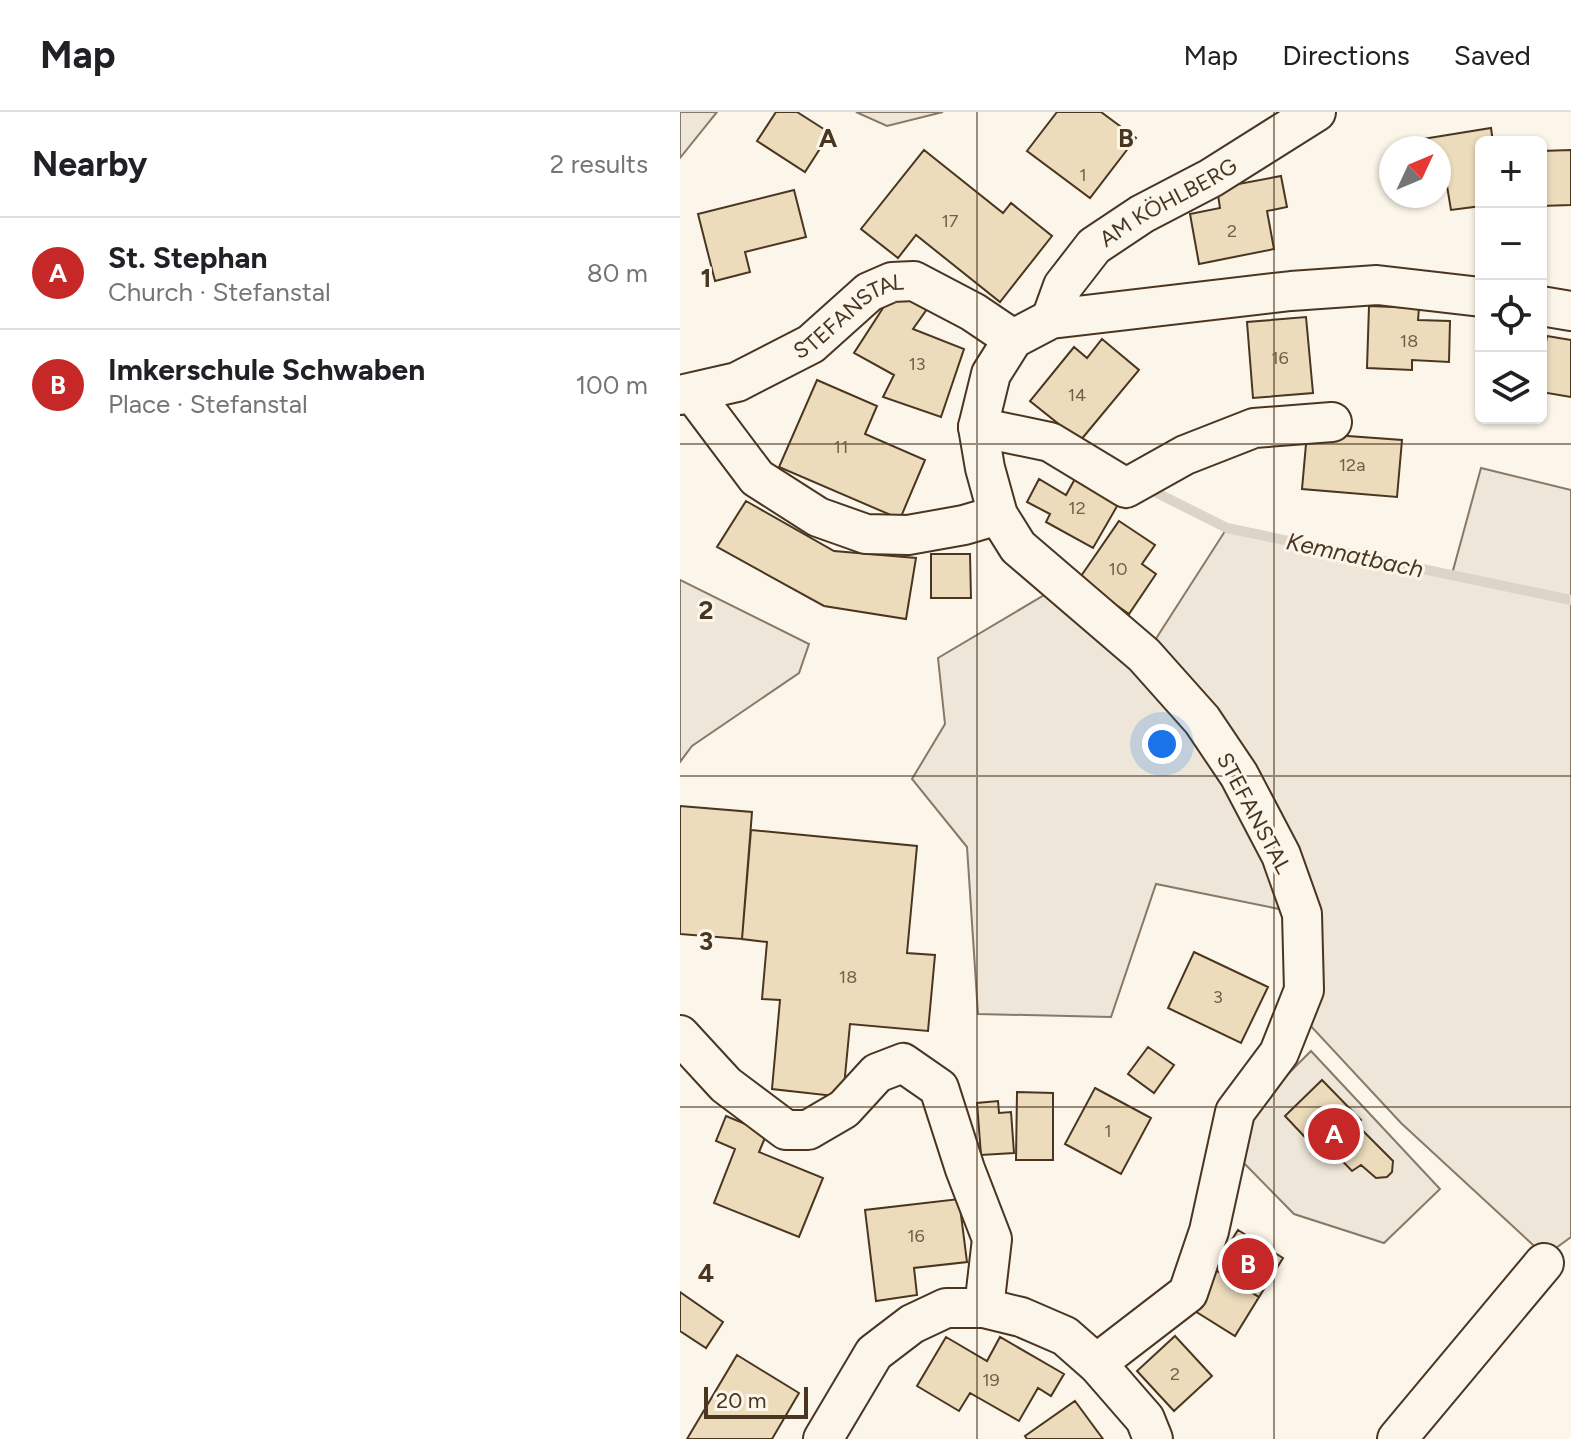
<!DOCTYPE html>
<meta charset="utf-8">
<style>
body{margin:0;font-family:Figtree,sans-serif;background:#f6f6f6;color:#202124}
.controls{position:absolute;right:24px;top:24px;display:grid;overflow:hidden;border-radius:12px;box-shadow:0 2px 6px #0004}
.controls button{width:72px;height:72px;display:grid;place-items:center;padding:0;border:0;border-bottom:2px solid #e0e0e0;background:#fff;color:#202124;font:40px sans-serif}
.compass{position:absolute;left:699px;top:24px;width:72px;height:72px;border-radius:50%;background:#fff;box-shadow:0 2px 6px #0004;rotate:46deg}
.scale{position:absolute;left:24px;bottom:20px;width:104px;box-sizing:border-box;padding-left:8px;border:4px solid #4a3520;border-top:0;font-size:22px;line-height:28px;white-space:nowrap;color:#4a3520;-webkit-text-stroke:6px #fbf6e9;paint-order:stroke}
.you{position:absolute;left:482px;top:632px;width:28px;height:28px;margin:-20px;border:6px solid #fff;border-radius:50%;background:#1a73e8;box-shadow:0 0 0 12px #1a73e833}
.badge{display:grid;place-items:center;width:52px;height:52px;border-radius:50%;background:#c62828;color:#fff;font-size:26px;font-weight:700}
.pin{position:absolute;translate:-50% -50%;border:4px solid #fff;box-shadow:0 2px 8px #0006}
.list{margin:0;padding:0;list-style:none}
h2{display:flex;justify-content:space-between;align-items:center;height:104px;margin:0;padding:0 32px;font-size:34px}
h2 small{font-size:26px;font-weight:400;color:#757577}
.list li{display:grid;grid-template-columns:52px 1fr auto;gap:24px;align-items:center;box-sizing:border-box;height:112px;padding:0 32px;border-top:2px solid #e0e0e0}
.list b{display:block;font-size:30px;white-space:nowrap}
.list p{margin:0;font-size:26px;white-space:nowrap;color:#757577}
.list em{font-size:26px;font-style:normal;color:#757577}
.icon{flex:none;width:44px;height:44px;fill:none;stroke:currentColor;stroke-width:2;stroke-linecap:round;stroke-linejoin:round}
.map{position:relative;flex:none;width:891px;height:1327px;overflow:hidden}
header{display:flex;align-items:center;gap:48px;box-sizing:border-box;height:112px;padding:0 40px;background:#fff;border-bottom:2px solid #e0e0e0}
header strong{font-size:38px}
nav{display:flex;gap:44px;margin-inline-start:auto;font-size:28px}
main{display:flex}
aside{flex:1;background:#fff}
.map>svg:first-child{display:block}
.green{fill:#ede6d9;stroke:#887966;stroke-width:2}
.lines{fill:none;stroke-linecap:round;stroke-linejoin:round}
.stream{stroke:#dcd4c6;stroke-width:10}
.building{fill:#ecdcbc;stroke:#4a3520;stroke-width:2}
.minor-casing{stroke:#4a3520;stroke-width:42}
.minor{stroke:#fbf6e9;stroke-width:38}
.grid{fill:none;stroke:#4a3520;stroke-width:2;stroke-opacity:0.55}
.labels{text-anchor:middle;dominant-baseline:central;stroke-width:6;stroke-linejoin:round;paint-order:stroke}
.number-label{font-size:18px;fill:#725f47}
.street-label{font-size:22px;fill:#4a3520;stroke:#fbf6e9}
.water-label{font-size:24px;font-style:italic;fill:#4a3520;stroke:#fbf6e9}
.grid-label{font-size:26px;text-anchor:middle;font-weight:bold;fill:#4a3520;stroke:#fbf6e9;stroke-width:6;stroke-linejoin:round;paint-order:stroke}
</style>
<header>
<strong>Map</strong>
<nav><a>Map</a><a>Directions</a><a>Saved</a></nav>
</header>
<main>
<aside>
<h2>Nearby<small>2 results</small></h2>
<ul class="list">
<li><span class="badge">A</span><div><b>St. Stephan</b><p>Church · Stefanstal</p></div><em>80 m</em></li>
<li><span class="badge">B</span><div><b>Imkerschule Schwaben</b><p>Place · Stefanstal</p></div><em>100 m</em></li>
</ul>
</aside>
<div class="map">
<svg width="891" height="1327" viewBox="0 0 891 1327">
<rect width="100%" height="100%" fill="#fbf6e9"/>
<path class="green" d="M 0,0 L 37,0 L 0,46 Z
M 176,0 L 263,0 L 207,14 Z
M 801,356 L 891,378 L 891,1125 L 865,1144 L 721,1011 L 627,910 L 635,802 L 470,536 L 547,416 L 772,462 Z
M 0,468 L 129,532 L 119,561 L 12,634 L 0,650 Z
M 371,479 L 514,616 L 609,799 L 476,772 L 431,905 L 298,902 L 287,735 L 232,667 L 265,612 L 258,546 Z
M 631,939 L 760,1077 L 704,1131 L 614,1102 L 557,1044 L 580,990 Z"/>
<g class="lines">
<path class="stream" d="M 467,376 L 547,416 L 891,488"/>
</g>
<path class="building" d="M 96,0 L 117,0 L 150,21 L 125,60 L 77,29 Z
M 377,0 L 421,0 L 456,26 L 410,86 L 347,39 Z
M 811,16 L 813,30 L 801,30 L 801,94 L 771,98 L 765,62 L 759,63 L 759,36 L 725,36 L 724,30 Z
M 244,38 L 323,101 L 331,91 L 372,124 L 320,190 L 236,123 L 218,146 L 181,117 Z
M 891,38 L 891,93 L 861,94 L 861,39 Z
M 601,64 L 607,95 L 587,99 L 594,137 L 519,152 L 510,102 L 540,96 L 537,76 Z
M 114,78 L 126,125 L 65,140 L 70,160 L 35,169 L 18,102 Z
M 214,179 L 247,197 L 233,217 L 284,237 L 261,305 L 203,285 L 214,263 L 174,241 Z
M 689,194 L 739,196 L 738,208 L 770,209 L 769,250 L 732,248 L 732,258 L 687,256 Z
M 626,205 L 633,281 L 573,286 L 567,210 Z
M 867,224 L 891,228 L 891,285 L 861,280 L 861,261 Z
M 422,227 L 459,258 L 400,329 L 350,289 L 394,235 L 407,246 Z
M 137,268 L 197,294 L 185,322 L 245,348 L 220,407 L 99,355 Z
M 627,321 L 722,328 L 717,385 L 622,377 Z
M 396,365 L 440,389 L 413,436 L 366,410 L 370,402 L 347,390 L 359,367 L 386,383 Z
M 66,389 L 154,439 L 236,446 L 226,507 L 144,494 L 37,435 Z
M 439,409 L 475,433 L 462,452 L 476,462 L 449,502 L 399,467 Z
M 251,442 L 290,442 L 291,486 L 251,486 Z
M 0,694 L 72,700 L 62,827 L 0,822 Z
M 71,718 L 237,734 L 227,841 L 255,843 L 248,919 L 170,912 L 163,985 L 92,977 L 100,888 L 82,887 L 87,830 L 62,827 Z
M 514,840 L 588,875 L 561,931 L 488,896 Z
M 468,935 L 494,953 L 474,981 L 448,962 Z
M 642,968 L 681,1008 L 677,1013 L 713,1049 L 712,1060 L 707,1065 L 696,1066 L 681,1053 L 672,1059 L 646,1032 L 639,1040 L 605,1004 Z
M 415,976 L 471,1006 L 441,1062 L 385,1032 Z
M 337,980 L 373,981 L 373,1048 L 336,1048 Z
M 318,989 L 319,1001 L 331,1000 L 334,1041 L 301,1043 L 297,991 Z
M 46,1004 L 87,1021 L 79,1040 L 143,1066 L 119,1125 L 34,1091 L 55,1037 L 36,1029 Z
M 279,1087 L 287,1150 L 234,1156 L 237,1183 L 196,1189 L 185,1098 Z
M 558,1118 L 603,1146 L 579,1185 L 534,1157 Z
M 534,1157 L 579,1185 L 555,1224 L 510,1196 Z
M 0,1180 L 43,1210 L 26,1236 L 0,1219 Z
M 495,1224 L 532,1264 L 494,1299 L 457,1259 Z
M 266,1225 L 307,1249 L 320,1225 L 384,1262 L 371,1284 L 358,1276 L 339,1309 L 290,1281 L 279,1299 L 237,1274 Z
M 57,1243 L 119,1281 L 92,1327 L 7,1327 Z
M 395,1289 L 423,1327 L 347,1327 L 345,1324 Z"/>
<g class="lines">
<defs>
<g id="minor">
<path d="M 861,194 L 891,199"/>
<path id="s1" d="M 371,207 L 383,174 L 414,134 L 462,102 L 531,66 L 636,0"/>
<path d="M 13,281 L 77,366 L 138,405 L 186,422 L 228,423 L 284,413 L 318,403"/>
<path id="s2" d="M 0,283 L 57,270 L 131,232 L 189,180 L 212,170 L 234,169 L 293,200 L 333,227"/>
<path d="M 298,315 L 370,330 L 446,376 L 505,343 L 574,316 L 652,310"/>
<path d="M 0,923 L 46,973 L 106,1018 L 128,1018 L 164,997 L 197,961 L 223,951 L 259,976 L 285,1057 L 312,1127 L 304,1196"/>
<path d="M 418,1253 L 430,1241 L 508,1181 L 529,1119 L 555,1000 L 599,941 L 624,878 L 622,802 L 601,743 L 559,663 L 522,608 L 464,543 L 338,435 L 318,403 L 305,356 L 298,315 L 311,262 L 333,227 L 371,207 L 611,179 L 697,173 L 801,185"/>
<path d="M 143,1327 L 194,1241 L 232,1212 L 266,1196 L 304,1196 L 341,1205 L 385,1224 L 418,1253 L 465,1307 L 473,1327"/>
<path d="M 717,1327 L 864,1151"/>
</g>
</defs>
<use href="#minor" class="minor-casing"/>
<use href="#minor" class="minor"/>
</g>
<path class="grid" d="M 297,0 L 297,1327M 594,0 L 594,1327M 0,332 L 891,332M 0,664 L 891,664M 0,995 L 891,995"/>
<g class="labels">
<g class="number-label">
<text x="403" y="63">1</text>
<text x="270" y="109">17</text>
<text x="552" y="119">2</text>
<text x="729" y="229">18</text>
<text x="600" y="246">16</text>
<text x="237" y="252">13</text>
<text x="397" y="283">14</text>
<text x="161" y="335">11</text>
<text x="672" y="353">12a</text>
<text x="397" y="396">12</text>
<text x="438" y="457">10</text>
<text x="168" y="865">18</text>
<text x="538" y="885">3</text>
<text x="428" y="1019">1</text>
<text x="236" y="1124">16</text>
<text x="495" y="1262">2</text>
<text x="311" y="1268">19</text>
</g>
<g class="street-label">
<text stroke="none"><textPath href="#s1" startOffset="172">AM KÖHLBERG</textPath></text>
<text stroke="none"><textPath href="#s2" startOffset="190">STEFANSTAL</textPath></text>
<text transform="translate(574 701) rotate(62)">STEFANSTAL</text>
</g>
<g class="water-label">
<text transform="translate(675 443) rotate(12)">Kemnatbach</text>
</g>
</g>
<g class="grid-label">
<text x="148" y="35">A</text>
<text x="446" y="35">B</text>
<text x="26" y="175">1</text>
<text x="26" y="507">2</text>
<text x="26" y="838">3</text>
<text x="26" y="1170">4</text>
</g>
</svg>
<div class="controls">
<button>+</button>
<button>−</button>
<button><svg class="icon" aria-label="locate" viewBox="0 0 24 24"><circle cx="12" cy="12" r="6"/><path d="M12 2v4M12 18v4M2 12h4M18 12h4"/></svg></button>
<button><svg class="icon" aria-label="layers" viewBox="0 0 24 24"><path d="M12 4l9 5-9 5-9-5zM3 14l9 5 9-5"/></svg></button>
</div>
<svg class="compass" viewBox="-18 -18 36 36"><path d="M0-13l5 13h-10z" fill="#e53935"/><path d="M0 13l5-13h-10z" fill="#757577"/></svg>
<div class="scale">20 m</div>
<div class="you"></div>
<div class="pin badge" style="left:654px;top:1022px">A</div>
<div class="pin badge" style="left:568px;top:1152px">B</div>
</div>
</main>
